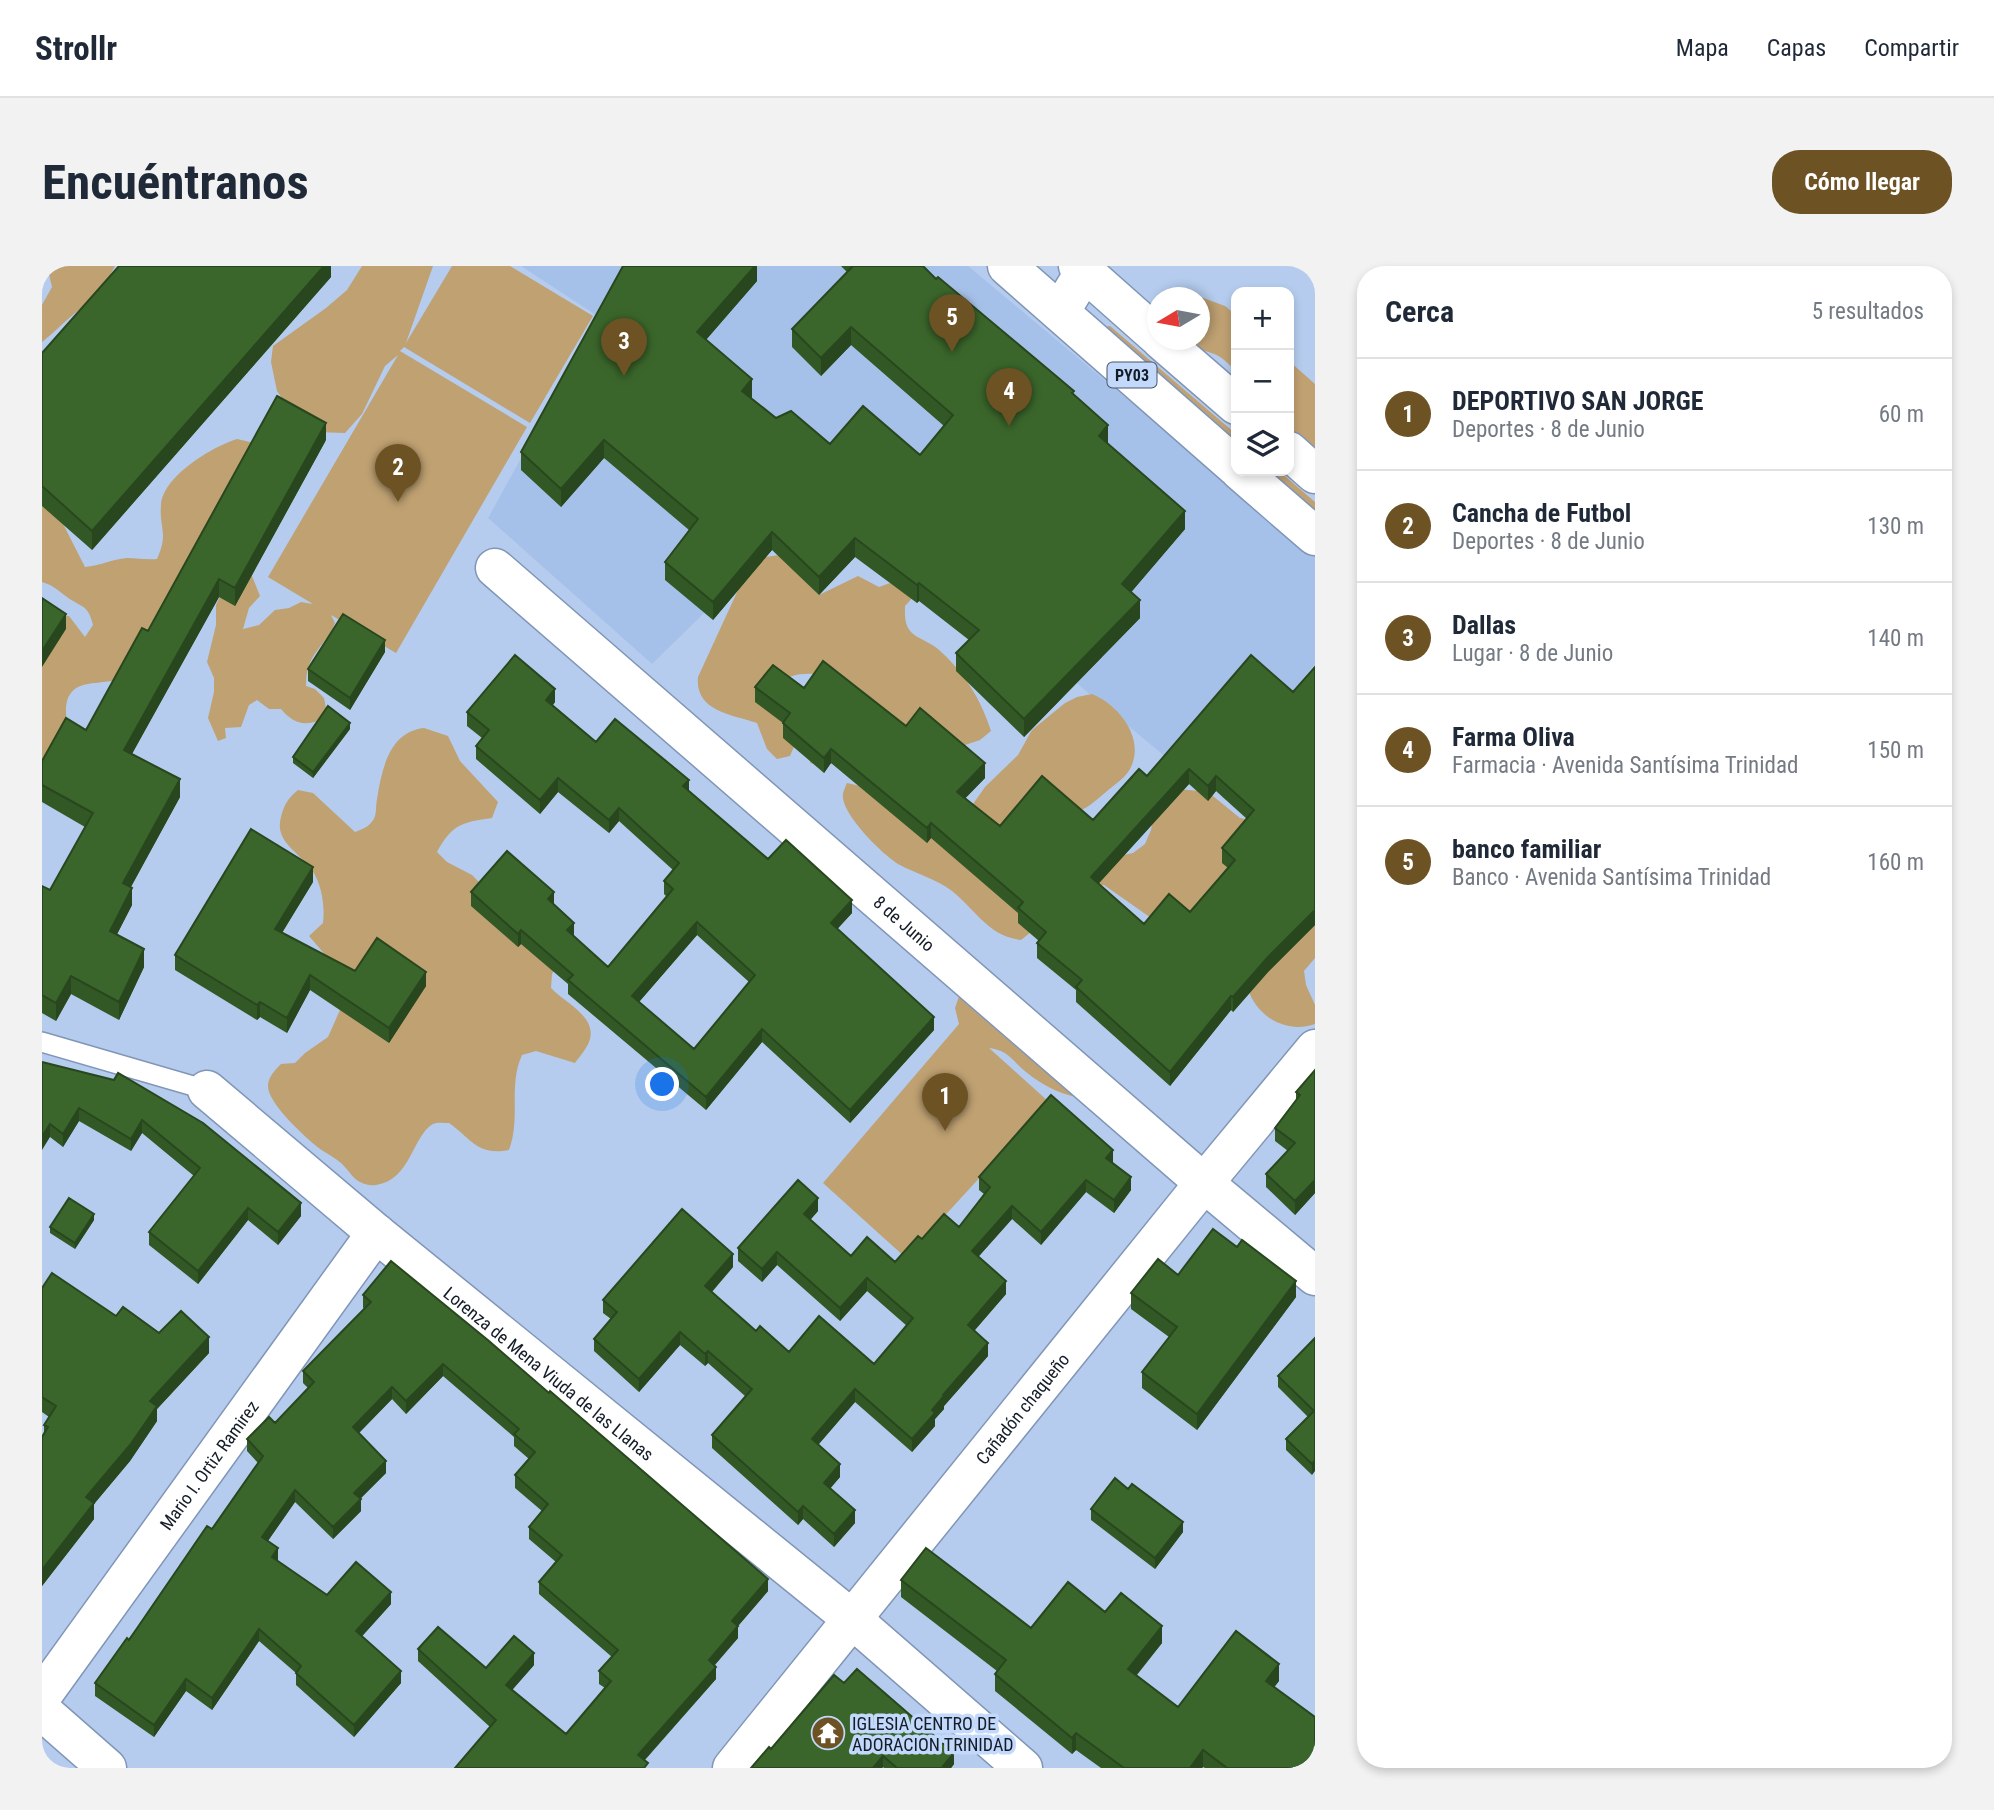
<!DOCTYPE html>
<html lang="es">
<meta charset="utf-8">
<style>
body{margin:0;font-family:"Roboto Condensed",sans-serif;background:#f2f2f3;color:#1f2937}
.controls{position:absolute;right:21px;top:21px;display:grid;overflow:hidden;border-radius:14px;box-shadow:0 4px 10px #0003}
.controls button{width:63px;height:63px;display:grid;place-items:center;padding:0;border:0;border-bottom:2px solid #e0e1e3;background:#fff;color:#1f2937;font:35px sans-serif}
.compass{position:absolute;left:1105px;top:21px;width:63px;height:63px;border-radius:50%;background:#fff;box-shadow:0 4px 10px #0003;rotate:260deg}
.you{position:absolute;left:621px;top:819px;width:24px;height:24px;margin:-18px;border:5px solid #fff;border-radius:50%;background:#1a73e8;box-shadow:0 0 0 10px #1a73e833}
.badge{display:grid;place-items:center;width:46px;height:46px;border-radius:50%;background:#6d5224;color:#fff;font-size:23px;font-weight:700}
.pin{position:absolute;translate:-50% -58px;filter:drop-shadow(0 2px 4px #0008)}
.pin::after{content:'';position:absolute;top:37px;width:24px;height:21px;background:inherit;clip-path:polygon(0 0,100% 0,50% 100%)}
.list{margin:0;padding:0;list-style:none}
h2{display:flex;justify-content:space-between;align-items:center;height:91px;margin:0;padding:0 28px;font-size:30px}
h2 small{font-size:23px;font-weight:400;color:#747a83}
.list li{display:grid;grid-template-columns:46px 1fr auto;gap:21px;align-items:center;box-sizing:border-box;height:112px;padding:0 28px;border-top:2px solid #e0e1e3}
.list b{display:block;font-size:26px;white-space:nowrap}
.list p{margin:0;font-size:23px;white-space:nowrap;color:#747a83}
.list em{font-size:23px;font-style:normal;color:#747a83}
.icon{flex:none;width:38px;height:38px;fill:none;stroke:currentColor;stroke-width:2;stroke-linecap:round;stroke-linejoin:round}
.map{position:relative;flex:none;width:1273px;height:1502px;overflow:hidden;border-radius:28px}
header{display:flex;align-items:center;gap:42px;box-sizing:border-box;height:98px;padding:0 35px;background:#fff;border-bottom:2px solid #e0e1e3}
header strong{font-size:33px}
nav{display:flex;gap:38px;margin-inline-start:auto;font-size:24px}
.intro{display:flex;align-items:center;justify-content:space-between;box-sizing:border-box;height:168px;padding:0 42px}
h1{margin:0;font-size:49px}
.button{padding:18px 32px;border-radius:28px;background:#6d5224;color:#fff;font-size:24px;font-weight:700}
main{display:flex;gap:42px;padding:0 42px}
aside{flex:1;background:#fff;border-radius:28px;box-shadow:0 4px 10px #0003}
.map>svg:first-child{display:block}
.built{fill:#a6c1e9}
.green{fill:#bfa172}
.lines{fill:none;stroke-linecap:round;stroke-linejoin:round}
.lane-casing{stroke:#8196b7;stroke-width:22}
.street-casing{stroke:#8196b7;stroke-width:41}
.secondary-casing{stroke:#8196b7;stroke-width:41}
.primary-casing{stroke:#8196b7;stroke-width:41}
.highway-casing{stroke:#8196b7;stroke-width:41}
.lane{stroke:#fff;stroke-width:19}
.street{stroke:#fff;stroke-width:38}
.secondary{stroke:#fff;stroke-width:38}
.primary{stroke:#fff;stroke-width:38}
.highway{stroke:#fff;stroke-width:38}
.wall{fill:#325825;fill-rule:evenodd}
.shaded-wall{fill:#29471e}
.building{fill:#3a662b;stroke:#29471e;stroke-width:2;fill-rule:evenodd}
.labels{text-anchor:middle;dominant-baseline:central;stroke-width:7;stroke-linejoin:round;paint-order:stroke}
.shield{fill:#c2d9fb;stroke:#485567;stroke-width:2}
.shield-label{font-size:16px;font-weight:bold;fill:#141c28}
.street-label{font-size:18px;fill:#141c28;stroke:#c2d9fb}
.poi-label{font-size:18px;fill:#141c28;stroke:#c2d9fb;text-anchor:start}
</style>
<header>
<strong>Strollr</strong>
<nav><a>Mapa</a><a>Capas</a><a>Compartir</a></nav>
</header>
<div class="intro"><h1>Encuéntranos</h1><a class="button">Cómo llegar</a></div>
<main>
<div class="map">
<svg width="1273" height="1502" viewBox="0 0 1273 1502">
<rect width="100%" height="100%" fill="#b5ccee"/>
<path class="built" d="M 479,0 L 926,0 L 1273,290 L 1273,398 L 1166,526 L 794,218 L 610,398 L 446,252 L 557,51 Z"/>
<path class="green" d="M 5,0 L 73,0 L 55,33 C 41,36 15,65 0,76 L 0,39 L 10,21 Z
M 320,0 L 391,0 L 364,77 L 410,0 L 468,0 L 551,50 L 488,157 L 362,81 L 358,85 L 485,161 L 354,387 L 289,349 L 293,357 C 283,382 264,386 264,420 L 273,423 L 282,432 L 284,442 L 280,454 C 261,460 252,458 239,443 L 227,443 L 215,434 L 207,439 L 199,461 L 183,462 L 184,472 L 176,475 L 166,452 L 172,426 L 172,412 L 165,396 L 174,359 L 174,339 L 183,319 L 193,311 L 210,310 L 218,330 L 207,342 L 201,363 L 217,359 L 233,344 L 247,342 L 259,336 L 271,338 L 226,311 L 356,89 L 343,100 L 320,148 L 303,167 L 274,166 L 251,148 L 235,125 L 229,96 L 231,80 L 284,42 L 305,24 Z
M 1156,30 L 1183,40 L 1194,49 L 1194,106 C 1176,85 1168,85 1141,83 L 1133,74 L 1157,74 L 1157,32 L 1138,31 Z
M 1068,60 L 1194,168 L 1194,187 L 1060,61 Z
M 1247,95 L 1273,118 L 1273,183 L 1247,172 Z
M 195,173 L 208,176 L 221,184 L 78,413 C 66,417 45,416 36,421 C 14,433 29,464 28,482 C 28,494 7,523 0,535 L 0,349 L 27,350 L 43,371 L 51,359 C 46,338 40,342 25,331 C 15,324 13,320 0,316 L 0,231 L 17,250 L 43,301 C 58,300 70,293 85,292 C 95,292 105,294 115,293 C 127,266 117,263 119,239 C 121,210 170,181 195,173 Z
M 1214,205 L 1237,205 L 1273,236 L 1273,255 Z
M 737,289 L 777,329 L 816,310 L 837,321 L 848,317 L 873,329 L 863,340 C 863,349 862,358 869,366 C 876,373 888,376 896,383 C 922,406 939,433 949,465 L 938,474 L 911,483 L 870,472 L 782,500 L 768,497 L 774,408 C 757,407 747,409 734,419 L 754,476 L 748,490 L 735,493 L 725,483 L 715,457 C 689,448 653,445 656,411 L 702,311 L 724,291 Z
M 1050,428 C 1077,439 1104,473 1088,503 C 1083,512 1072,519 1064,526 C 1053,535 1045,543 1032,547 L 989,642 L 989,666 L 979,674 C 946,670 934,644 910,625 C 893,612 874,608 856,598 C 840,588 803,551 801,532 C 800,527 803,522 805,517 L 926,545 L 943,521 L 976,489 L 990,464 L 1023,437 L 1035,431 Z
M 382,462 L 406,470 L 418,495 L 456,536 L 450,552 C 421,556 410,558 395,586 L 405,596 L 430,609 L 516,696 L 510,708 L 509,722 C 522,736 554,750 548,773 C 546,781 538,790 533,797 L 494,785 L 480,789 C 466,819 479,853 467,884 C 435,890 430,873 407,857 C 402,857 395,856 391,858 C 370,870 369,914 334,919 C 330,920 321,918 318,916 C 310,912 306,903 299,897 C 291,890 281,886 273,879 C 260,868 226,837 226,820 C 226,811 233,804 239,798 L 253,797 L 263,787 L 286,771 L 298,744 L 285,691 L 267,670 L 281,657 C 283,640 280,619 270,604 C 257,586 232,576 239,551 C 242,539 246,532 256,524 L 271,527 L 313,566 C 318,564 324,562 328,558 C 336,550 333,543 335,533 C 340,503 347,466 382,462 Z
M 1137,523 L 1166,526 L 1198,552 L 1214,555 L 1195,597 L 1182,606 L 1161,641 L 1139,657 L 1112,654 L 1062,619 L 1049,620 L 1077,590 L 1091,587 L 1103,578 L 1109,564 L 1114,536 Z
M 1273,640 L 1273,692 L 1262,705 L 1264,719 L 1273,739 L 1273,758 C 1244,768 1215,751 1206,723 Z
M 923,713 L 1046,832 C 1022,831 1003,821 984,806 C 969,794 968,785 947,782 L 1007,836 L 864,992 L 781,917 L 917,758 L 913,742 Z"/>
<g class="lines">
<defs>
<path id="lane" d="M 0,776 L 165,824"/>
<g id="street">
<path id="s1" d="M 453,302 L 1162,917 L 1273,1010"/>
<path id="s2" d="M 165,824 L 334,967 L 810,1353 L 981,1502"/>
<path id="s3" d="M 0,1430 L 334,967"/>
<path d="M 0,1445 L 65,1502"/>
</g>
<g id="secondary">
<path id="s4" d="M 690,1502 L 1162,917 L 1273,783"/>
</g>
<path id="primary" d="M 1018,46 L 1046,0"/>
<path id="highway" d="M 965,0 L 1194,201
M 1036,0 L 1115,70
M 1119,74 L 1194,139
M 1247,185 L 1273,208
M 1198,205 L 1273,270"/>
</defs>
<use href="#lane" class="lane-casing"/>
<use href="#street" class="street-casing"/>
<use href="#secondary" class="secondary-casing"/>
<use href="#primary" class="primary-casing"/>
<use href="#highway" class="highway-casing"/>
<use href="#lane" class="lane"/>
<use href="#street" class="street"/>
<use href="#secondary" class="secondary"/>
<use href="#primary" class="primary"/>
<use href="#highway" class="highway"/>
</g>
<path class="wall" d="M 289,0 L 289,11 L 50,284 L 0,240 L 0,87 Z
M 715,0 L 715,15 L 664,74 L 710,131 L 709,132 L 734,152 L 788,178 L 878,189 L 902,160 L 809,79 L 779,110 L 750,81 L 750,63 L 805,6 L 799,0 L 881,0 L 894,13 L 1032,129 L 1066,177 L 1143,263 L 1089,326 L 1098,352 L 982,471 L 914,405 L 914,387 L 927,374 L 877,335 L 875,337 L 813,291 L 777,329 L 730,284 L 671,354 L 623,314 L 623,296 L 647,264 L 562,192 L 519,241 L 479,204 L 479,186 Z
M 284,174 L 193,340 L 177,331 L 90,488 L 138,531 L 89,621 L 90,639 L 75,668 L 102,701 L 77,754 L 29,728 L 14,755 L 0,747 L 0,620 L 8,624 L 43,561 L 0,536 L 0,495 L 44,464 L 106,365 Z
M 343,386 L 308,444 L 266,415 L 266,403 Z
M 1273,401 L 1273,659 L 1226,706 L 1191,746 L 1189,744 L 1128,820 L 1034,736 L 1034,724 L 995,692 L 995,677 L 997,675 L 976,657 L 976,647 L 889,572 L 885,577 L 789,497 L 782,507 L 741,472 L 741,457 L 713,436 L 713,421 L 762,422 L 864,460 L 943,512 L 923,532 L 958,560 L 1051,554 L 1105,510 L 1251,426 ZM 1147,518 L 1166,535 L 1174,525 L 1205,553 L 1180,582 L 1180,597 L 1186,602 L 1148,646 L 1102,658 L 1056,618 Z
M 513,436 L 511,439 L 554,476 L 647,525 L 726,593 L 810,647 L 795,663 L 892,764 L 808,857 L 720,776 L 664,844 L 526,728 L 526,718 L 479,678 L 476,681 L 429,640 L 429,626 L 512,638 L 532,670 L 566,701 L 625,631 L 622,628 L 622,615 L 631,604 L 577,555 L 567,567 L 516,526 L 498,548 L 434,493 L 434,480 L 440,472 L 425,460 L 425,446 ZM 655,669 L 707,716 L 652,783 L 597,736 Z
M 308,463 L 271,512 L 251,497 L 251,491 Z
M 271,616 L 240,667 L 313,705 L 384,720 L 347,777 L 268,724 L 245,767 L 218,751 L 215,754 L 133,704 L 133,689 Z
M 0,796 L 72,814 L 259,950 L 236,979 L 206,954 L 156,1018 L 107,979 L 107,966 L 152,910 L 100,867 L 89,885 L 37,855 L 21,881 L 8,871 Z
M 1273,804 L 1273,927 L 1253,949 L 1224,921 L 1224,908 L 1246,885 L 1233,875 L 1233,862 L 1254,834 L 1254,826 Z
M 1071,897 L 1089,924 L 1072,947 L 1044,926 L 999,979 L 970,953 L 936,991 L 964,1028 L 932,1065 L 946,1090 L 902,1140 L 902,1143 L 893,1153 L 893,1160 L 870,1186 L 813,1136 L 776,1179 L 798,1211 L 788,1222 L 813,1257 L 792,1281 L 761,1253 L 756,1259 L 670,1182 L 670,1169 L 703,1130 L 666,1097 L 663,1100 L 638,1079 L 597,1126 L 552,1085 L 552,1073 L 569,1053 L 561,1047 L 561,1034 L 691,1001 L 670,1026 L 714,1065 L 747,1086 L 832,1098 L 865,1060 L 825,1025 L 798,1055 L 735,999 L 720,1016 L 696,995 L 696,982 L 776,945 L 768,954 L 809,990 L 853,996 L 880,973 L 917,961 L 942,928 L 937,924 L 937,911 Z
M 52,954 L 33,983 L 8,967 L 8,961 Z
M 1136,1009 L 1254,1031 L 1155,1164 L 1100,1122 L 1100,1106 L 1127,1071 L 1089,1043 L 1089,1027 Z
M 0,1022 L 74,1050 L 167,1087 L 115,1143 L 115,1155 L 88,1195 L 52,1238 L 52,1253 L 0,1320 L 0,1171 L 2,1167 L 2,1159 L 7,1151 L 0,1146 Z
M 321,1029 L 726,1325 L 696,1360 L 696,1372 L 672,1399 L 674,1413 L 603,1494 L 448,1461 L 376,1395 L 376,1383 L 444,1402 L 492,1399 L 470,1424 L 524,1468 L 563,1422 L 557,1418 L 557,1405 L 570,1391 L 497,1328 L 497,1316 L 514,1296 L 487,1273 L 487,1261 L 500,1245 L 473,1222 L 473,1209 L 487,1193 L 472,1180 L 472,1171 L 401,1110 L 364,1148 L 350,1133 L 317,1167 L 344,1207 L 318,1233 L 319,1245 L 291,1273 L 253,1236 L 226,1275 L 235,1294 L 285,1329 L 349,1338 L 320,1370 L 359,1417 L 312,1471 L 254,1419 L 254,1407 L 217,1375 L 170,1444 L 144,1425 L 112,1471 L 53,1430 L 53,1417 L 170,1263 L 216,1197 L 205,1185 L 205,1173 L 233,1157 L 266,1122 L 261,1117 L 261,1105 L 322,1043 L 321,1041 Z
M 1273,1072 L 1270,1209 L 1244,1184 L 1244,1173 L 1266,1151 L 1236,1121 L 1236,1110 Z
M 1049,1243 L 1141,1266 L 1113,1303 L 1049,1254 Z
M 859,1314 L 989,1362 L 1063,1346 L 1120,1377 L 1095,1409 L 1136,1441 L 1237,1415 L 1232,1421 L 1273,1502 L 1163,1502 L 1161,1501 L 1160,1502 L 1059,1502 L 1034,1484 L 1030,1488 L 953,1425 L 953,1408 L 955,1405 L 859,1331 Z
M 792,1409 L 912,1498 L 909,1502 L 842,1502 L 841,1501 L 840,1502 L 709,1502 L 729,1483 Z"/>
<path class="shaded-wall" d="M 282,0 L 289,0 L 289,11 L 50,284 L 50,265 Z
M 713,0 L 715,0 L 715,15 L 655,84 L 655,66 Z
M 809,61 L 809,79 L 779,110 L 779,92 Z
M 710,113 L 710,131 L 700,143 L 700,125 Z
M 284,157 L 284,174 L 193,340 L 193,322 Z
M 1066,159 L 1066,177 L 1057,188 L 1057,170 Z
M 562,174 L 562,192 L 519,241 L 519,223 Z
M 1143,245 L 1143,263 L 1080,337 L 1080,318 Z
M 730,266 L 730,284 L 671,354 L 671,336 Z
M 813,272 L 813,291 L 777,329 L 777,311 Z
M 177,313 L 177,331 L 82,502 L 82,484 Z
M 877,317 L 877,335 L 875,337 L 875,319 Z
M 1098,334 L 1098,352 L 982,471 L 982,453 Z
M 24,348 L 24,363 L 0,401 L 0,385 Z
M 343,374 L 343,386 L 308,444 L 308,432 Z
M 513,423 L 513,436 L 504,447 L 504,434 Z
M 308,457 L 308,463 L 271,512 L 271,506 Z
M 789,483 L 789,497 L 782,507 L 782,492 Z
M 943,497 L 943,512 L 915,541 L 915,526 Z
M 1147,503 L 1147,518 L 1049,626 L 1049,611 Z
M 1174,510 L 1174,525 L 1166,535 L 1166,520 Z
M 516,512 L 516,526 L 498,548 L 498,534 Z
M 138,513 L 138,531 L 81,635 L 81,617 Z
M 647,514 L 647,527 L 641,520 Z
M 577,542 L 577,555 L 567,567 L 567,554 Z
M 889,557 L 889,572 L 885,577 L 885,562 Z
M 271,601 L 271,616 L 233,678 L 233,663 Z
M 90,622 L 90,639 L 68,682 L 68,665 Z
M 512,626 L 512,639 L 506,633 Z
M 810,634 L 810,647 L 789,670 L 789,657 Z
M 1273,644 L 1273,659 L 1226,706 L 1191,746 L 1191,731 L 1226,691 Z
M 655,656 L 655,669 L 590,744 L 590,730 Z
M 532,657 L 532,670 L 525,664 Z
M 479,664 L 479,678 L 476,681 L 476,668 Z
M 102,683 L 102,701 L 77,754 L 77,736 Z
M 384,706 L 384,720 L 347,777 L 347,762 Z
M 268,709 L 268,724 L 245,767 L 245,752 Z
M 29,710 L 29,728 L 14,755 L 14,737 Z
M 1189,730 L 1189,744 L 1128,820 L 1128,806 Z
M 218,736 L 218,751 L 215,754 L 215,739 Z
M 892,751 L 892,764 L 808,857 L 808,844 Z
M 720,763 L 720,776 L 664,844 L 664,831 Z
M 37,842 L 37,855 L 21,881 L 21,868 Z
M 100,854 L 100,867 L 89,885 L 89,873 Z
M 8,858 L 8,871 L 0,884 L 0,871 Z
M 1071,884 L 1071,897 L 1064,892 Z
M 1089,911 L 1089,924 L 1072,947 L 1072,934 Z
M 1044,914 L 1044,926 L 999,979 L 999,966 Z
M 1273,914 L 1273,927 L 1253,949 L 1253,935 Z
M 776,932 L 776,945 L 762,961 L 762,948 Z
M 259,937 L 259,950 L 236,979 L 236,966 Z
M 970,940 L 970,953 L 930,998 L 930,985 Z
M 206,942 L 206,954 L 156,1018 L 156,1005 Z
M 52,948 L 52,954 L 33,983 L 33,977 Z
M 735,986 L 735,999 L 720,1016 L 720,1003 Z
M 691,988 L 691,1001 L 663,1033 L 663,1020 Z
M 825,1012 L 825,1025 L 798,1055 L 798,1042 Z
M 964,1015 L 964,1028 L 926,1072 L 926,1059 Z
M 1254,1015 L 1254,1031 L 1155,1164 L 1155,1148 Z
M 638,1066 L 638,1079 L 597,1126 L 597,1113 Z
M 167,1071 L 167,1087 L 115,1143 L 115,1155 L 88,1195 L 52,1238 L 52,1253 L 0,1320 L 0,1304 L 44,1231 L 108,1135 Z
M 946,1077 L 946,1090 L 902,1140 L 902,1143 L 893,1153 L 893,1160 L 870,1186 L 870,1173 L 890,1144 L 901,1129 Z
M 666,1085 L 666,1097 L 663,1100 L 663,1088 Z
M 401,1098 L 401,1110 L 364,1148 L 364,1135 Z
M 350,1121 L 350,1133 L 311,1173 L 311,1161 Z
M 813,1123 L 813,1136 L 770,1186 L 770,1173 Z
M 1273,1194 L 1273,1205 L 1270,1209 L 1270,1198 Z
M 344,1195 L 344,1207 L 312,1239 L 312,1227 Z
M 798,1198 L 798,1211 L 782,1230 L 782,1217 Z
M 253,1224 L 253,1236 L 220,1283 L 220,1271 Z
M 319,1233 L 319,1245 L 291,1273 L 291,1261 Z
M 761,1240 L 761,1253 L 756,1259 L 756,1246 Z
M 813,1244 L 813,1257 L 792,1281 L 792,1268 Z
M 1141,1256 L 1141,1266 L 1113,1303 L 1113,1292 Z
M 236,1282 L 236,1294 L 230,1303 L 230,1291 Z
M 726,1313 L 726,1325 L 696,1360 L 696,1372 L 667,1406 L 667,1394 L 690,1355 Z
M 349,1326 L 349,1338 L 314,1377 L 314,1365 Z
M 1120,1360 L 1120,1377 L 1086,1419 L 1086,1403 Z
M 217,1363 L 217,1375 L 170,1444 L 170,1432 Z
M 492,1387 L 492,1399 L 464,1431 L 464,1419 Z
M 1237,1398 L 1237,1415 L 1224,1432 L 1224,1415 Z
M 674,1401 L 674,1413 L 596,1501 L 596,1489 Z
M 359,1405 L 359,1417 L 312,1471 L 312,1459 Z
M 144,1413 L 144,1425 L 112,1471 L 112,1459 Z
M 1034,1467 L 1034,1484 L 1030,1488 L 1030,1472 Z
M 1161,1484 L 1161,1501 L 1160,1502 L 1148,1502 Z
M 912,1487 L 912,1498 L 909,1502 L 901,1502 L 901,1500 Z
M 841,1490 L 841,1501 L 840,1502 L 831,1502 Z"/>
<path class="building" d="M 77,0 L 282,0 L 50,265 L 0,220 L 0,87 Z
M 581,0 L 713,0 L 655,66 L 710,113 L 700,125 L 734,152 L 749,145 L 788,178 L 821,140 L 878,189 L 911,149 L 809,61 L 779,92 L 750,63 L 811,0 L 881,0 L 894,13 L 896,11 L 1032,125 L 1030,127 L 1066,159 L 1057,170 L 1143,245 L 1080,318 L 1098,334 L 982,453 L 914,387 L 937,364 L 877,317 L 875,319 L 813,272 L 777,311 L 730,266 L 671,336 L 623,296 L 656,253 L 562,174 L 519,223 L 479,186 Z
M 235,130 L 284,157 L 193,322 L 177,313 L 82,484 L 138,513 L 81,617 L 90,622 L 68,665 L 102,683 L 77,736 L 29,710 L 14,737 L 0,729 L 0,620 L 8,624 L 51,547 L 0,519 L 0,495 L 24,452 L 44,464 L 100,362 L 106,365 Z
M 0,332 L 24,348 L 0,385 Z
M 301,348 L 343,374 L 308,432 L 266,403 Z
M 473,389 L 513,423 L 504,434 L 554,476 L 573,453 L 647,514 L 641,520 L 726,593 L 744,574 L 810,634 L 789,657 L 892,751 L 808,844 L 720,763 L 664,831 L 526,714 L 531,709 L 479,664 L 476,668 L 429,626 L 465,585 L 512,626 L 506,633 L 532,657 L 525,664 L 566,701 L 631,623 L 622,615 L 637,597 L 577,542 L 567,554 L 516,512 L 498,534 L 434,480 L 447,464 L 425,446 ZM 655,656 L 713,709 L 652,783 L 590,730 Z
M 1209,389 L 1251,426 L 1273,401 L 1273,644 L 1226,691 L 1191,731 L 1189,730 L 1128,806 L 1034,721 L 1040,714 L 995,677 L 1004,666 L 976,642 L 981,636 L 889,557 L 885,562 L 789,483 L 782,492 L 741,457 L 748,447 L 713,421 L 731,399 L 762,422 L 781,395 L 864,460 L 878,442 L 943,497 L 915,526 L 958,560 L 1000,510 L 1051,554 L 1097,503 L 1105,510 ZM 1147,503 L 1166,520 L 1174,510 L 1212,544 L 1180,582 L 1193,594 L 1148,646 L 1127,628 L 1102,658 L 1049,611 Z
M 286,440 L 308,457 L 271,506 L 251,491 Z
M 209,563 L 271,601 L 233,663 L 313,705 L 335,672 L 384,706 L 347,762 L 268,709 L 245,752 L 218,736 L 215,739 L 133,689 Z
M 0,796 L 72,814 L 76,807 L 161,857 L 259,937 L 236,966 L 206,942 L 156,1005 L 107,966 L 158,902 L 100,854 L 89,873 L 37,842 L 21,868 L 8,858 L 0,871 Z
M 1273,804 L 1273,914 L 1253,935 L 1224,908 L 1253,877 L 1233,862 L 1258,829 L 1254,826 Z
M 1009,829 L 1071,884 L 1064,892 L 1089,911 L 1072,934 L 1044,914 L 999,966 L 970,940 L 930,985 L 964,1015 L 926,1059 L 946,1077 L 901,1129 L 902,1130 L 890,1144 L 893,1147 L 870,1173 L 813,1123 L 770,1173 L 798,1198 L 782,1217 L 813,1244 L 792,1268 L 761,1240 L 756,1246 L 670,1169 L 710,1123 L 666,1085 L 663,1088 L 638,1066 L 597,1113 L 552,1073 L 575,1046 L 561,1034 L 640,943 L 691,988 L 663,1020 L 714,1065 L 718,1060 L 747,1086 L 777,1050 L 832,1098 L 871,1052 L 825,1012 L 798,1042 L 735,986 L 720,1003 L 696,982 L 756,914 L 776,932 L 762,948 L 809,990 L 825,971 L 853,996 L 876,970 L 880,973 L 902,948 L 917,961 L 948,921 L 937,911 Z
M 27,932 L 52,948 L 33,977 L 8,961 Z
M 1171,963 L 1195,981 L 1200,974 L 1254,1015 L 1155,1148 L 1100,1106 L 1135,1061 L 1089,1027 L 1116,993 L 1136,1009 Z
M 349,995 L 447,1075 L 507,1127 L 508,1125 L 726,1313 L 690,1355 L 696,1360 L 667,1394 L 674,1401 L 596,1489 L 606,1497 L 602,1502 L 413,1502 L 454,1454 L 376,1383 L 396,1361 L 444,1402 L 472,1370 L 492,1387 L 464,1419 L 524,1468 L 569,1415 L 557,1405 L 576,1384 L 497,1316 L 520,1289 L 487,1261 L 506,1238 L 473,1209 L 493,1186 L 472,1168 L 477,1163 L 401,1098 L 364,1135 L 350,1121 L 311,1161 L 344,1195 L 312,1227 L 319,1233 L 291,1261 L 253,1224 L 220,1271 L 236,1282 L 230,1291 L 285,1329 L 314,1296 L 349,1326 L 314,1365 L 359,1405 L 312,1459 L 254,1407 L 259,1400 L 217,1363 L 170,1432 L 144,1413 L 112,1459 L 53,1417 L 85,1372 L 87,1374 L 165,1260 L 170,1263 L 221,1190 L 205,1173 L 227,1151 L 233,1157 L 272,1116 L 261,1105 L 329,1036 L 321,1029 Z
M 10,1007 L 74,1050 L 81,1041 L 117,1067 L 139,1045 L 167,1071 L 108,1135 L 115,1140 L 88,1179 L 44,1231 L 52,1237 L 0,1304 L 0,1171 L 6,1161 L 2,1159 L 14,1140 L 0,1131 L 0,1022 Z
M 1273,1072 L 1273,1194 L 1270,1198 L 1244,1173 L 1272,1145 L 1236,1110 Z
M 1073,1212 L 1086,1223 L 1090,1218 L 1141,1256 L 1113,1292 L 1049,1243 Z
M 884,1282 L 989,1362 L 1026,1316 L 1063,1346 L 1079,1327 L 1120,1360 L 1086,1403 L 1136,1441 L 1194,1365 L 1237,1398 L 1224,1415 L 1273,1451 L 1273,1502 L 1185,1502 L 1161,1484 L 1148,1502 L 1082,1502 L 1034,1467 L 1030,1472 L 953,1408 L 964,1394 L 859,1314 Z
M 815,1403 L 912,1487 L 901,1500 L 904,1502 L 855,1502 L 841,1490 L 831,1502 L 709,1502 L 727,1481 L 729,1483 L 792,1409 L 802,1417 Z"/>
<defs>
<symbol id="temple-disc" viewBox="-11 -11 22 22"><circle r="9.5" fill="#6d5224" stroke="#c2d9fb"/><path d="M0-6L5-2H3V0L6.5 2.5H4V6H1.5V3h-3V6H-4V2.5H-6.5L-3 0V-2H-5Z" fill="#fff"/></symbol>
</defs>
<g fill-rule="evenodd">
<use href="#temple-disc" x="767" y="1448" width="38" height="38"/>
</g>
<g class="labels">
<rect class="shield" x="1065.5" y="96.5" width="49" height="25" rx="5"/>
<g class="shield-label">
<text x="1090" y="109">PY03</text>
</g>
<g class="street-label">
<text stroke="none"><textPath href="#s1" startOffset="542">8 de Junio</textPath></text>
<text stroke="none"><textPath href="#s2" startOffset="444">Lorenza de Mena Viuda de las Llanas</textPath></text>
<text stroke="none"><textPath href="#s4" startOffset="462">Cañadón chaqueño</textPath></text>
<text stroke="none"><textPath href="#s3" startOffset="285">Mario I. Ortiz Ramirez</textPath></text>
</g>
<g class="poi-label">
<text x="810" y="1457">IGLESIA CENTRO DE<tspan x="810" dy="21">ADORACION TRINIDAD</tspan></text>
</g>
</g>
</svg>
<div class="controls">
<button>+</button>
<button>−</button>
<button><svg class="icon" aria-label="layers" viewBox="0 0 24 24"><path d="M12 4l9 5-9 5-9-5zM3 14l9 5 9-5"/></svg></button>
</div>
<svg class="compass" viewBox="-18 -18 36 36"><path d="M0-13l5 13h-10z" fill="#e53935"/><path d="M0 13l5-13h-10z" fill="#747a83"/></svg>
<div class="you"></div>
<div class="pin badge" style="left:903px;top:865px">1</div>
<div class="pin badge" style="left:356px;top:236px">2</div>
<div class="pin badge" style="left:582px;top:110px">3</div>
<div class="pin badge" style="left:967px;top:160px">4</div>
<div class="pin badge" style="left:910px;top:86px">5</div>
</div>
<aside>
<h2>Cerca<small>5 resultados</small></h2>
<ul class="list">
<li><span class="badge">1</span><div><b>DEPORTIVO SAN JORGE</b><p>Deportes · 8 de Junio</p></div><em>60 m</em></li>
<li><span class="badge">2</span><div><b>Cancha de Futbol</b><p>Deportes · 8 de Junio</p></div><em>130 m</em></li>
<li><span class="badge">3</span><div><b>Dallas</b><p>Lugar · 8 de Junio</p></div><em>140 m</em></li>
<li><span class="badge">4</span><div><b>Farma Oliva</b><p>Farmacia · Avenida Santísima Trinidad</p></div><em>150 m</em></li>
<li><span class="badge">5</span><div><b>banco familiar</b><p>Banco · Avenida Santísima Trinidad</p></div><em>160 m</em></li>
</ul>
</aside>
</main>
